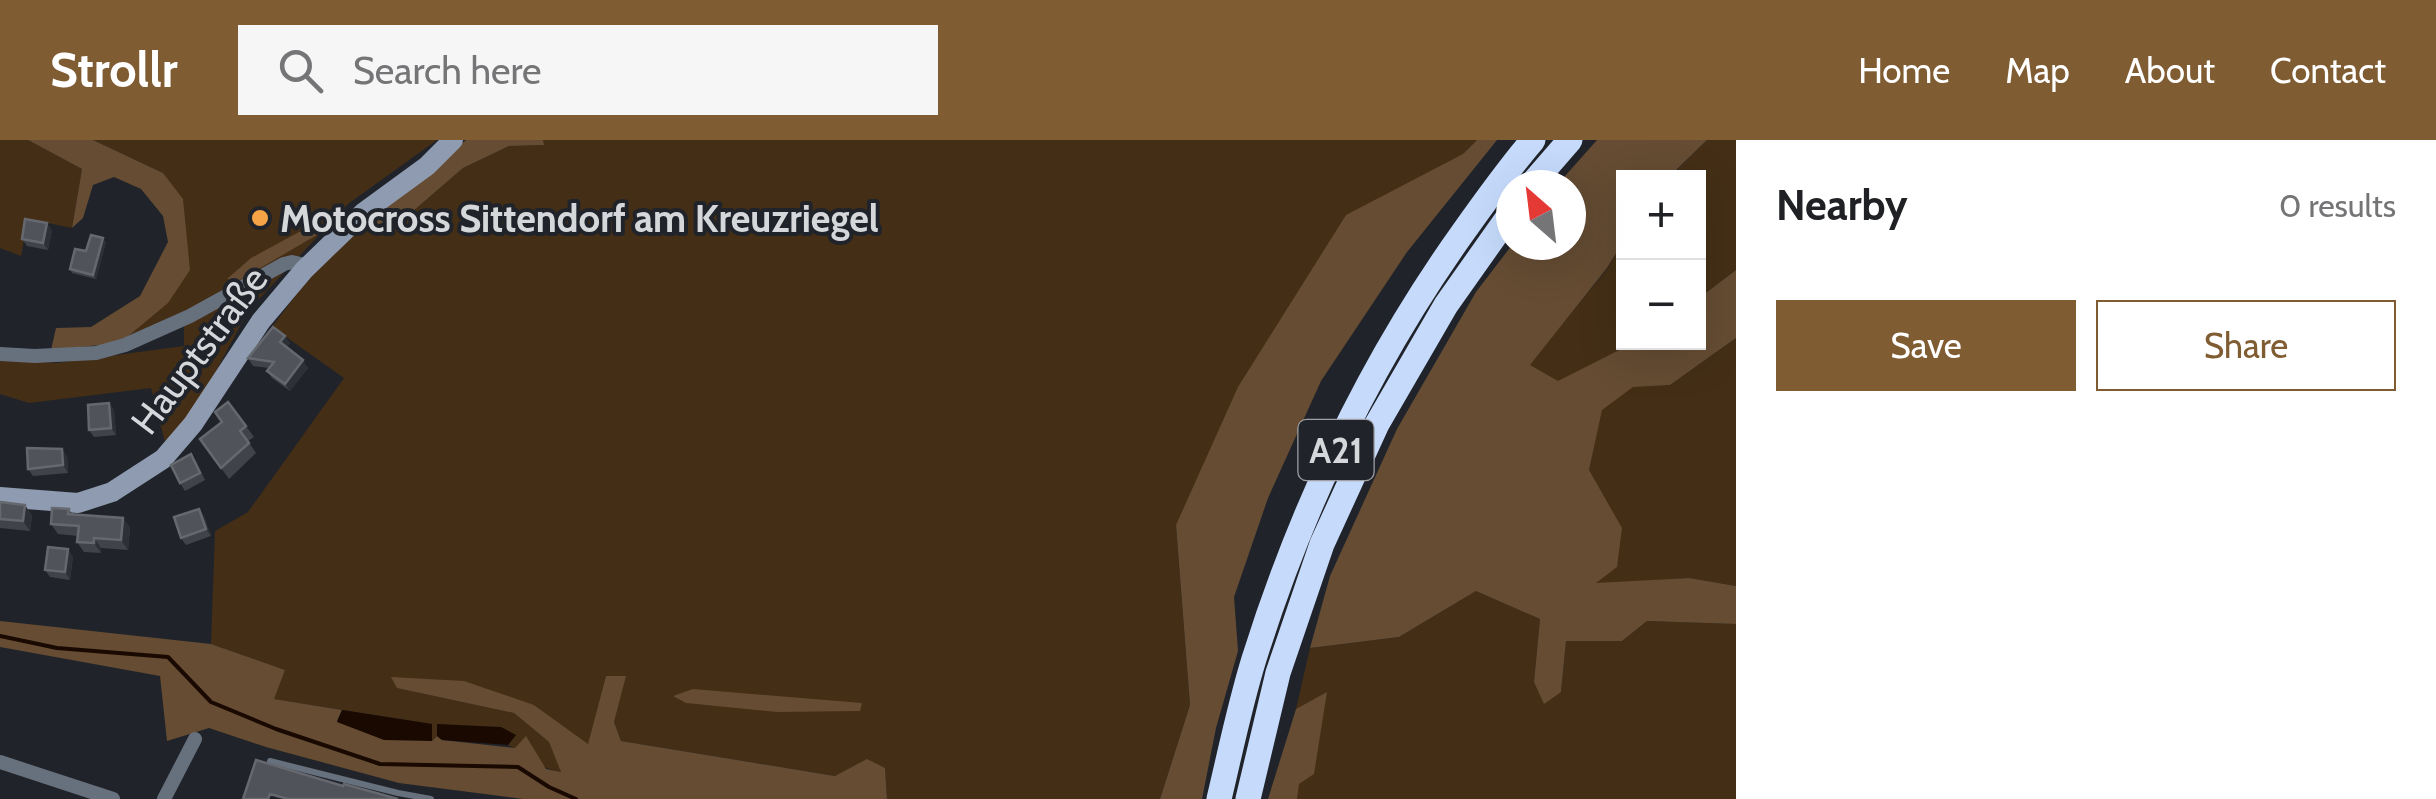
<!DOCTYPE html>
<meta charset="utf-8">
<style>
body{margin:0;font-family:Cabin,sans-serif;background:#f6f6f6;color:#202124}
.controls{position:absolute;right:30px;top:30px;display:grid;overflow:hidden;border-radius:0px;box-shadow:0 10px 40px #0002}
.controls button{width:90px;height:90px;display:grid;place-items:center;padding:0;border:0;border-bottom:2px solid #e0e0e0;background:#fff;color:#202124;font:50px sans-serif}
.compass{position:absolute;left:1496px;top:30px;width:90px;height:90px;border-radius:50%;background:#fff;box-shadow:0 10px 40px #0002;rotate:332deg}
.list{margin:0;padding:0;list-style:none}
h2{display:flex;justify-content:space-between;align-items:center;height:130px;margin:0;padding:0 40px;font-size:42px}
h2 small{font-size:32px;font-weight:400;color:#757577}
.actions{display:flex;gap:20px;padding:30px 40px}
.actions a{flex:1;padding:22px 0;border:2px solid #805c33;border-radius:0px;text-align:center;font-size:35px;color:#805c33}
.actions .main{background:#805c33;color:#fff}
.icon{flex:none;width:55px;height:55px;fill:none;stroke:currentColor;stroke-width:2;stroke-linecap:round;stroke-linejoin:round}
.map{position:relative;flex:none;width:1736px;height:659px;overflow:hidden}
header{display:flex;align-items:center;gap:60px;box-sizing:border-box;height:140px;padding:0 50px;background:#805c33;color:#fff}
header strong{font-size:48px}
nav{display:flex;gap:55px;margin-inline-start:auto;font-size:35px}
.search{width:700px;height:90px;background:#f6f6f6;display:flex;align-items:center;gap:25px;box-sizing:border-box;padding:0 35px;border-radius:0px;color:#757577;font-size:38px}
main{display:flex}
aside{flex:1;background:#fff}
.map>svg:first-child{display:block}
.green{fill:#442e16}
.forest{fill:#654c33}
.water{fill:#190900}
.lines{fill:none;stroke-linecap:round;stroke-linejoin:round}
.stream{stroke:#190900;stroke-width:4}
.service{stroke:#67707d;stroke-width:6}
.minor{stroke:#67707d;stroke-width:14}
.secondary{stroke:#8e9bb0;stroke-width:20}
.motorway{stroke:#c6dbfc;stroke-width:25}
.wall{fill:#40444a}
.shaded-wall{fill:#2d3137}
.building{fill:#50545a;stroke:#65686e;stroke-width:2.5}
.poi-dot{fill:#f5a346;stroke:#20242a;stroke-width:4}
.labels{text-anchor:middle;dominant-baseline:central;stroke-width:8;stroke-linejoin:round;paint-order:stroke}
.shield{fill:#20242a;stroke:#9fa1a6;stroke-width:2.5}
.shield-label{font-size:35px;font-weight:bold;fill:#d5d7db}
.poi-label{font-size:38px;font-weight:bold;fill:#d5d7db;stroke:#20242a;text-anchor:start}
.street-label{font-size:38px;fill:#d5d7db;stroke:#20242a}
</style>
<header>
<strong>Strollr</strong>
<div class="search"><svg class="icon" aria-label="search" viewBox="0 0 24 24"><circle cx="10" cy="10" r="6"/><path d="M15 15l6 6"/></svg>Search here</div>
<nav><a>Home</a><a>Map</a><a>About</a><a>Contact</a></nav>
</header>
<main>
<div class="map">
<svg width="1736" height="659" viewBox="0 0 1736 659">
<rect width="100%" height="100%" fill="#20242a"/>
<path class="green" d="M 0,0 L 28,0 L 82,29 L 72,88 L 28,79 L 21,116 L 0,108 Z
M 93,0 L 437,0 L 348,64 L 248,171 L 200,261 L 165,302 L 151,248 L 29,263 L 0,254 L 0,220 L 57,223 L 184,206 L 184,176 L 120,203 L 190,130 L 163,33 Z
M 543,0 L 1477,0 L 1463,14 L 1176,385 L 1190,565 L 1160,659 L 887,659 L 885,629 L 836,636 L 621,601 L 614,582 L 625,536 L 606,537 L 588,605 L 534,565 L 398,548 L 514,573 L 549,602 L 562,632 C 536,628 530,614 508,605 L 515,595 L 437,585 L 437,596 L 432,601 L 431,584 L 273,559 L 285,530 L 211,504 L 215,391 L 248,372 L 344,238 L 272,187 L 317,127 L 359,87 L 380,91 L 412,72 L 463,28 L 509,6 L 543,5 Z
M 1707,0 L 1736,0 L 1736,130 L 1699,158 L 1698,38 L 1669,38 Z
M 1623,102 L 1624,202 L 1633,203 L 1558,242 L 1529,225 L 1607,129 Z
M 1736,198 L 1736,446 L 1689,438 L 1594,444 L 1589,330 L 1601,270 L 1633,246 L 1670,245 Z
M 1476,451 L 1540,479 L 1534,542 L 1561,552 L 1566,501 L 1622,501 L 1647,481 L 1736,484 L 1736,659 L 1297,659 L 1296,569 L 1310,508 L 1399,497 Z"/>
<path class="forest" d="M 28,0 L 93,0 L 163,33 L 183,59 L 190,130 L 168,163 L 120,203 L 51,210 L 56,188 L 91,187 L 140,156 L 168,102 L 163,76 L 141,49 L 114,37 L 93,45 L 83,78 L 72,88 L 82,29 Z
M 466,0 L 543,0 L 544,5 L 509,6 L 463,28 L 412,72 L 380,91 L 359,87 Z
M 1477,0 L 1497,0 L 1407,112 L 1321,241 L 1268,358 L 1234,457 L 1238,511 L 1216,588 L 1202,659 L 1160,659 L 1190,565 L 1176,385 L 1238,247 L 1346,75 L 1463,14 Z
M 1597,0 L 1707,0 L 1669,37 L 1624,38 L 1623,102 L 1607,128 L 1530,225 L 1558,241 L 1633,203 L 1698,202 L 1699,158 L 1736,130 L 1736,198 L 1670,245 L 1633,247 L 1602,270 L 1589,330 L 1622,388 L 1617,427 L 1596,443 L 1689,438 L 1736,446 L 1736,484 L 1647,481 L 1622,501 L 1566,501 L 1561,552 L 1544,564 L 1534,542 L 1540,479 L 1476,451 L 1399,497 L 1310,508 L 1330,436 L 1397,289 L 1476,152 L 1512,105 L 1571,105 L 1571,45 L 1557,45 Z
M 299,92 L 322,92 L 238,141 L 227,139 L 251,118 Z
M 0,481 L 211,504 L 285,530 L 274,559 L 342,570 L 337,581 L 432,601 L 437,596 L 442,600 L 515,608 L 526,596 L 546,629 L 561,632 L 549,602 L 514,573 L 397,548 L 391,537 L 464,541 L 534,565 L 588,604 L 606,536 L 626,536 L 614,582 L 621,601 L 835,636 L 867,619 L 885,628 L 887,659 L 523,659 L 399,643 L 266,607 L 209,588 L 167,601 L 160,536 L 0,507 Z
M 693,549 L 862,563 L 860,571 L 777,572 L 686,563 L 673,556 Z
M 1327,552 L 1314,634 L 1299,644 L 1297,659 L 1268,659 L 1296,569 Z"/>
<path class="water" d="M 342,570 L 432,584 L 432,601 L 384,600 L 337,582 Z
M 437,584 L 501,587 L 516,595 L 508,605 L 442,600 L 437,596 Z"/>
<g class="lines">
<path class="stream" d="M 0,496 L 57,508 L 168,517 L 211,562 L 276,589 L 380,624 L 518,627 L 549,647 L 576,659"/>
<path class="service" d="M 270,621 L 398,653 L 431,659"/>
<path class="minor" d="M 0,214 L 35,216 L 96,213 L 125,205 L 190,176 L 284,124 L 292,122 L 309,126
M 0,622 L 113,659
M 164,659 L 195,599"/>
<path class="secondary" d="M 0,357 L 78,363 L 112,352 L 163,319 L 193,284 L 261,181 L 304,130 L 364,72 L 427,26 L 453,0"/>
<path class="motorway" d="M 1531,45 L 1570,0
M 1219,659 C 1230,613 1240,564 1254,519 C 1302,366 1371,221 1464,91 C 1486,60 1508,29 1533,0
M 1248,659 L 1278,533 L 1322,404 L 1377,284 L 1446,165 L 1511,73"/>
</g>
<path class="wall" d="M 52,90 L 48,110 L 27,106 L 22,99 Z
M 106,102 L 96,139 L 72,133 L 70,129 L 86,111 Z
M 290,203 L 286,208 L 308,228 L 290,251 L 272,238 L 267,231 L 269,228 L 253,226 L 248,218 Z
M 228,262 L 254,297 L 248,301 L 256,313 L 229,339 L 200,299 L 222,282 Z
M 109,263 L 114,270 L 116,295 L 94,297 L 89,290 Z
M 67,316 L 68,333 L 33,336 L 28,329 Z
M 196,321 L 205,340 L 185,351 L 180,343 Z
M 0,362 L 25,365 L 32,376 L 30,391 L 0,388 Z
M 69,369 L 72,374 L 123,378 L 130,388 L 128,410 L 101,408 L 101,413 L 84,412 L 77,402 L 78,396 L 58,394 L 51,384 Z
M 204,376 L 211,396 L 186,405 L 181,398 Z
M 73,417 L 70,440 L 50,437 L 45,430 Z"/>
<path class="shaded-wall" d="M 47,83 L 52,90 L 48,110 L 43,103 Z
M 103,98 L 106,102 L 96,139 L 93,135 Z
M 285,196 L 290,203 L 285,210 L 280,202 Z
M 303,220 L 308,228 L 290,251 L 285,244 Z
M 109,263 L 114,270 L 116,295 L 111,288 Z
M 62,309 L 67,316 L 68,333 L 63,325 Z
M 25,365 L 32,376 L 30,391 L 23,381 Z
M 199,369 L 204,376 L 211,396 L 206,389 Z
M 123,378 L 130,388 L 128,410 L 121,400 Z
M 94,398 L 101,408 L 101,413 L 94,403 Z
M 68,409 L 73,417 L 70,440 L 65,432 Z"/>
<path class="building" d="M 25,79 L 47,83 L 43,103 L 22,99 Z
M 91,95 L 103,98 L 93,135 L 70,129 L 75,109 L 86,111 Z
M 273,187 L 285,196 L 280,202 L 303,220 L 285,244 L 267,231 L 274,222 L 248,218 Z
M 228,262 L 246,286 L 240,291 L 249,303 L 221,328 L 200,299 L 222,282 L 215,272 Z
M 109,263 L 111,288 L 89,290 L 88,265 Z
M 27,308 L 62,309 L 63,325 L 28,329 Z
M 191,314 L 200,333 L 180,343 L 171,325 Z
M 0,362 L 25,365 L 23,381 L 0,379 Z
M 52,368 L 69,369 L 68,374 L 123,378 L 121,400 L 94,398 L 94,403 L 77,402 L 79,386 L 51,384 Z
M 199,369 L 206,389 L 181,398 L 174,377 Z
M 48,407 L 68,409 L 65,432 L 45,430 Z
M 256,620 L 343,646 L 344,644 L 398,659 L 288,659 L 270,654 L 268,659 L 243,659 Z"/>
<circle class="poi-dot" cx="260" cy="78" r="10"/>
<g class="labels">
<rect class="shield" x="1298.5" y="280" width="75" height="60" rx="8"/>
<g class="shield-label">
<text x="1336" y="310">A21</text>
</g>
<g class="poi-label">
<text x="280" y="78">Motocross Sittendorf am Kreuzriegel</text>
</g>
<g class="street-label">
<text transform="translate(199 210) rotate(-53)">Hauptstraße</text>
</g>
</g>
</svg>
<div class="controls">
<button>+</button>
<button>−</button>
</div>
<svg class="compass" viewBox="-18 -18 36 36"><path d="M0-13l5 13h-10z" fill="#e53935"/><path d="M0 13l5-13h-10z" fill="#757577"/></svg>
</div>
<aside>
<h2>Nearby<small>0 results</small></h2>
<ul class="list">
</ul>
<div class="actions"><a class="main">Save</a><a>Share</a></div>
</aside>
</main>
